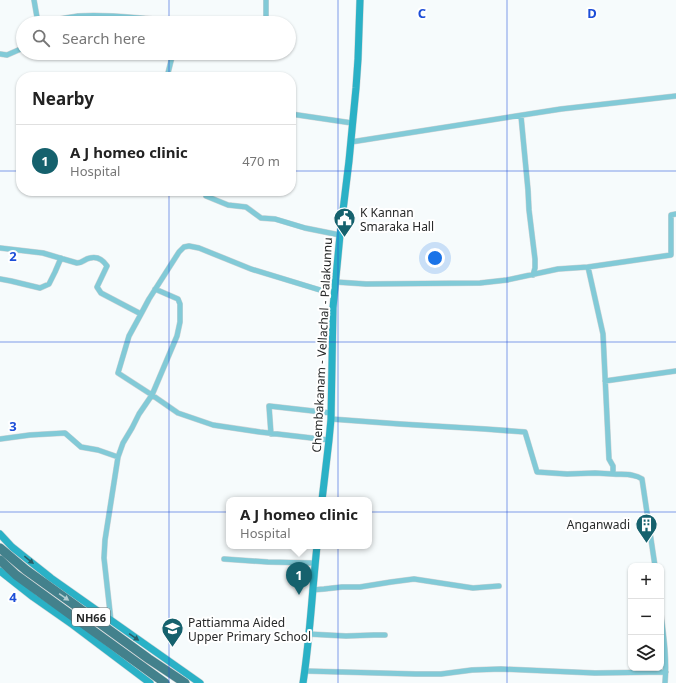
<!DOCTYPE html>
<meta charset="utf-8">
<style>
body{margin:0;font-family:"Noto Sans",sans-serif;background:#f2f2f2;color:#222}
.controls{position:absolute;right:12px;bottom:12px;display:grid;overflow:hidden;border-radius:8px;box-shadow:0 1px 3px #0004}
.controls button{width:36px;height:36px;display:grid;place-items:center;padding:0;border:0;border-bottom:1px solid #e0e0e0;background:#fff;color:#222;font:20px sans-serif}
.you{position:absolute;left:435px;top:258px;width:14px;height:14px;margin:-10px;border:3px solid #fff;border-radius:50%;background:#1a73e8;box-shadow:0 0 0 6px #1a73e833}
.badge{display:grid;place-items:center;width:26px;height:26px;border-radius:50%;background:#15616d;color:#fff;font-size:13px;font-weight:700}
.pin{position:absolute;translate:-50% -33px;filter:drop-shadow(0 1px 2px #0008)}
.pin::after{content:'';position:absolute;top:21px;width:14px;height:12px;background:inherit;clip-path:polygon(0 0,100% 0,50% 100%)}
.popup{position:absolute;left:226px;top:497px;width:146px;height:52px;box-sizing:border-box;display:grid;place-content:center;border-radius:8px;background:#fff;filter:drop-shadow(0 1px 3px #0005);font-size:13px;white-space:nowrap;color:#767676}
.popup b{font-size:15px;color:#222}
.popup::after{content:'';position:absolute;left:50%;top:100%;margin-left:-8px;border:8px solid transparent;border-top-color:#fff}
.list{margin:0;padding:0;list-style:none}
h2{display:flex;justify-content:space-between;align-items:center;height:52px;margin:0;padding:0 16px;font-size:17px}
h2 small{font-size:13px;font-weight:400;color:#767676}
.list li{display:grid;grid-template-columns:26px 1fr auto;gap:12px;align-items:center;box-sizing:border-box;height:72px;padding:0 16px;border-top:1px solid #e0e0e0}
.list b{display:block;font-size:15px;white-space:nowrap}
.list p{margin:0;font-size:13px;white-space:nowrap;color:#767676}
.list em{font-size:13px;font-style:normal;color:#767676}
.icon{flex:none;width:22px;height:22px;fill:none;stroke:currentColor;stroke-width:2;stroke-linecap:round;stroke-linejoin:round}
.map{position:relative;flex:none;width:676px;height:683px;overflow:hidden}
.search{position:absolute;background:#fff;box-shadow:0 1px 3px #0004;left:16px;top:16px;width:280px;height:44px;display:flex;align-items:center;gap:10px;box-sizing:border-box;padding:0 14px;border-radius:22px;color:#767676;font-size:15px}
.panel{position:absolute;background:#fff;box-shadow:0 1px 3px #0004;left:16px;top:72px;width:280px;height:124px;border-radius:16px}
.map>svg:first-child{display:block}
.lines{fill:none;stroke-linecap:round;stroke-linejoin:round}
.street-casing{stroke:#d1d5d6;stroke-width:6}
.secondary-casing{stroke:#d1d5d6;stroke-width:8}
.highway-casing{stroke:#d1d5d6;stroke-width:10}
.street{stroke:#82cad7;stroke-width:5}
.secondary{stroke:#2ab1c6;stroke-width:7}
.highway{stroke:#43818c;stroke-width:9}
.oneway{fill:#285f68}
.oneway2{fill:#b4cdd1}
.grid{fill:none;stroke:#1d4ed8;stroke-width:1;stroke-opacity:0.55}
.labels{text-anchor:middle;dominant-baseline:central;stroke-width:4;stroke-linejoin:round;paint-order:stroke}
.shield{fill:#fff;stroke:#686969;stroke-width:1}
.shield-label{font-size:11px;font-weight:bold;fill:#272929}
.poi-label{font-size:12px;fill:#272929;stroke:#fff;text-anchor:start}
.street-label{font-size:12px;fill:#272929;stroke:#fff}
.grid-label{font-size:13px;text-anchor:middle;font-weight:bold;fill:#1d4ed8;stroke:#fff;stroke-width:4;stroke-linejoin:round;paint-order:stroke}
</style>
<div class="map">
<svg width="676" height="683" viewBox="0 0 676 683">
<rect width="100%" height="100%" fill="#f6fbfc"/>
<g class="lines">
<defs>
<path id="street" d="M 34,0 L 38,23
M 266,0 L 266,23
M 38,23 C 51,21 64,18 78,16 C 111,13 144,20 177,20 L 177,23
M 0,54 L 7,55 L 23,48
M 167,77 L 173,53
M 291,114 L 352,123
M 521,116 L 528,190 L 529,210 L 535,259 L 535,268 L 533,275
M 351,142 L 561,109 L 676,96
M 206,196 L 228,205 L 246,207 L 261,218 L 275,219 L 305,228 L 340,235
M 0,248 L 43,253 L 77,263 C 83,263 84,259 90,258 C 98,256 103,260 107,266 L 97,287 L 101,293 L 141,314 L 129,336 L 118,373 L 152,395 L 178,413 L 213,425 L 260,432 L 329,440
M 588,267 L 671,255 L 671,215 L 676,214
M 0,279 L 11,281 L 40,288 L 49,284 L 55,272 L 61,258
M 141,314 L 149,299 L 179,252 L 184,247 L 189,246 L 199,248 L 251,269 L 320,290 L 323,290 L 330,283 L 336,282 L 366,284 L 480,283 L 507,280 L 558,269 L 588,267 L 603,334 L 609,459 L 613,466 L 613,474 C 623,475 634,473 642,479 L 655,566
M 605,381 L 676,371
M 331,419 L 400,424 L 485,429 L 525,432 L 537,472 L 567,474 L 595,473 L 613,474
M 271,434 L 269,406 L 331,413
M 0,439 L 30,435 L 65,433 L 81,447 L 98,450 L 118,457
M 224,559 L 268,562 L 315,563
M 312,590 L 324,589 L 342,587 L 360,587 L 391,582 L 414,579 L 473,588 L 499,586
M 661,615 C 664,638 667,660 665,683
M 111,621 L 104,558 L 105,540 L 118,457 L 123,443 L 132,428 L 139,414 L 152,395 L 177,336 L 180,322 L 180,304 L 178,299 L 155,289
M 308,634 L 346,636 L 374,635 L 385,635
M 305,671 L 416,674 L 441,674 L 472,670 L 501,669 L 595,673 L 666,672"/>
<path id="secondary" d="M 322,500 L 329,440 L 331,419 L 333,308 L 340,235 L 349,161 L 356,88 L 358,59 L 360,0
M 0,534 L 12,547 L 51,578 L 200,683
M 0,571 L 33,597 L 73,625 L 150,683
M 303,683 C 310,638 312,592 317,546"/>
<path id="highway" d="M 0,548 L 26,570 L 72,603 L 149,659 L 185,683
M 0,560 L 16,575 L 49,599 L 165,683"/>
</defs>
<use href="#street" class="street-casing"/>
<use href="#secondary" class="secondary-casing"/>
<use href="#highway" class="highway-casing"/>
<use href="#street" class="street"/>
<use href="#secondary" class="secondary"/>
<use href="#highway" class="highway"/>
</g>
<defs><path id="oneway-solid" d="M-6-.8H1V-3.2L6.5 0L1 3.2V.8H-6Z"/></defs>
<g class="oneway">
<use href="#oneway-solid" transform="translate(29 560) rotate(39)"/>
<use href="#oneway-solid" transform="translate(134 637) rotate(35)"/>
</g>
<use class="oneway2" href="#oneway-solid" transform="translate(64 597) rotate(35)"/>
<path class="grid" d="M 169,0 L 169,23M 338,0 L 338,683M 507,0 L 507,683M 169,53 L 169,77M 0,171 L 21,171M 291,171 L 676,171M 169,191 L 169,683M 0,342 L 676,342M 0,512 L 676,512"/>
<defs>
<symbol id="civic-pin" viewBox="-11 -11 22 30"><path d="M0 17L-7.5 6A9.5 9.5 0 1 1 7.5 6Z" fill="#15616d" stroke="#fff"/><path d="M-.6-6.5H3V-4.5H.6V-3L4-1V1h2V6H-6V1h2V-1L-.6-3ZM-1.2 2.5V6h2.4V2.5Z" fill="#fff"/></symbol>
<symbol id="building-pin" viewBox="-11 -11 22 30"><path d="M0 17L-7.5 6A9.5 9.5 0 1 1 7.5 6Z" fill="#15616d" stroke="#fff"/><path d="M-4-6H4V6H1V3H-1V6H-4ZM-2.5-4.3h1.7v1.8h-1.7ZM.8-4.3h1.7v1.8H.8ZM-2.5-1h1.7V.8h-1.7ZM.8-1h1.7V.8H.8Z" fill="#fff"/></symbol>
<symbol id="school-pin" viewBox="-11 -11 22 30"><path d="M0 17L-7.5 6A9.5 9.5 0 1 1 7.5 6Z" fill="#15616d" stroke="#fff"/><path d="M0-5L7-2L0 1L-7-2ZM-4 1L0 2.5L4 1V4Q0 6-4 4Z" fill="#fff"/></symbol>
</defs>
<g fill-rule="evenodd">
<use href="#civic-pin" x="332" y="206" width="25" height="34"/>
<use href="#building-pin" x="634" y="512" width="25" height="34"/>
<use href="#school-pin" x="160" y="616" width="25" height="34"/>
</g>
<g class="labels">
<rect class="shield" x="72" y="608" width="38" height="18" rx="3"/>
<g class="shield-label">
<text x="91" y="617">NH66</text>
</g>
<g class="poi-label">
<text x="360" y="212">K Kannan<tspan x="360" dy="14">Smaraka Hall</tspan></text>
<text x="630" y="524" text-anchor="end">Anganwadi</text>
<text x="188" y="622">Pattiamma Aided<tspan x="188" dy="14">Upper Primary School</tspan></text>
</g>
<g class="street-label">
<text transform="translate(322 345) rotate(-87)">Chembakanam - Vellachal - Palakunnu</text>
</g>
</g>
<g class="grid-label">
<text x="422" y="18">C</text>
<text x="592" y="18">D</text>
<text x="13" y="261">2</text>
<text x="13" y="431">3</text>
<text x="13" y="602">4</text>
</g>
</svg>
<div class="controls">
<button>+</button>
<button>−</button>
<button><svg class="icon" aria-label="layers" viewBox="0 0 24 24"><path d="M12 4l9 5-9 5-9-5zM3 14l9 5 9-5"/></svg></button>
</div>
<div class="you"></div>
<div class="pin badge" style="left:299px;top:595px">1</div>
<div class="popup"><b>A J homeo clinic</b>Hospital</div>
<div class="search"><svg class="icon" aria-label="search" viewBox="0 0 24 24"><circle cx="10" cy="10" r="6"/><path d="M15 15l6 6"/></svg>Search here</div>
<section class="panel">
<h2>Nearby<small></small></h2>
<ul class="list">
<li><span class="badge">1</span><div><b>A J homeo clinic</b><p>Hospital</p></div><em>470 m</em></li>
</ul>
</section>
</div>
